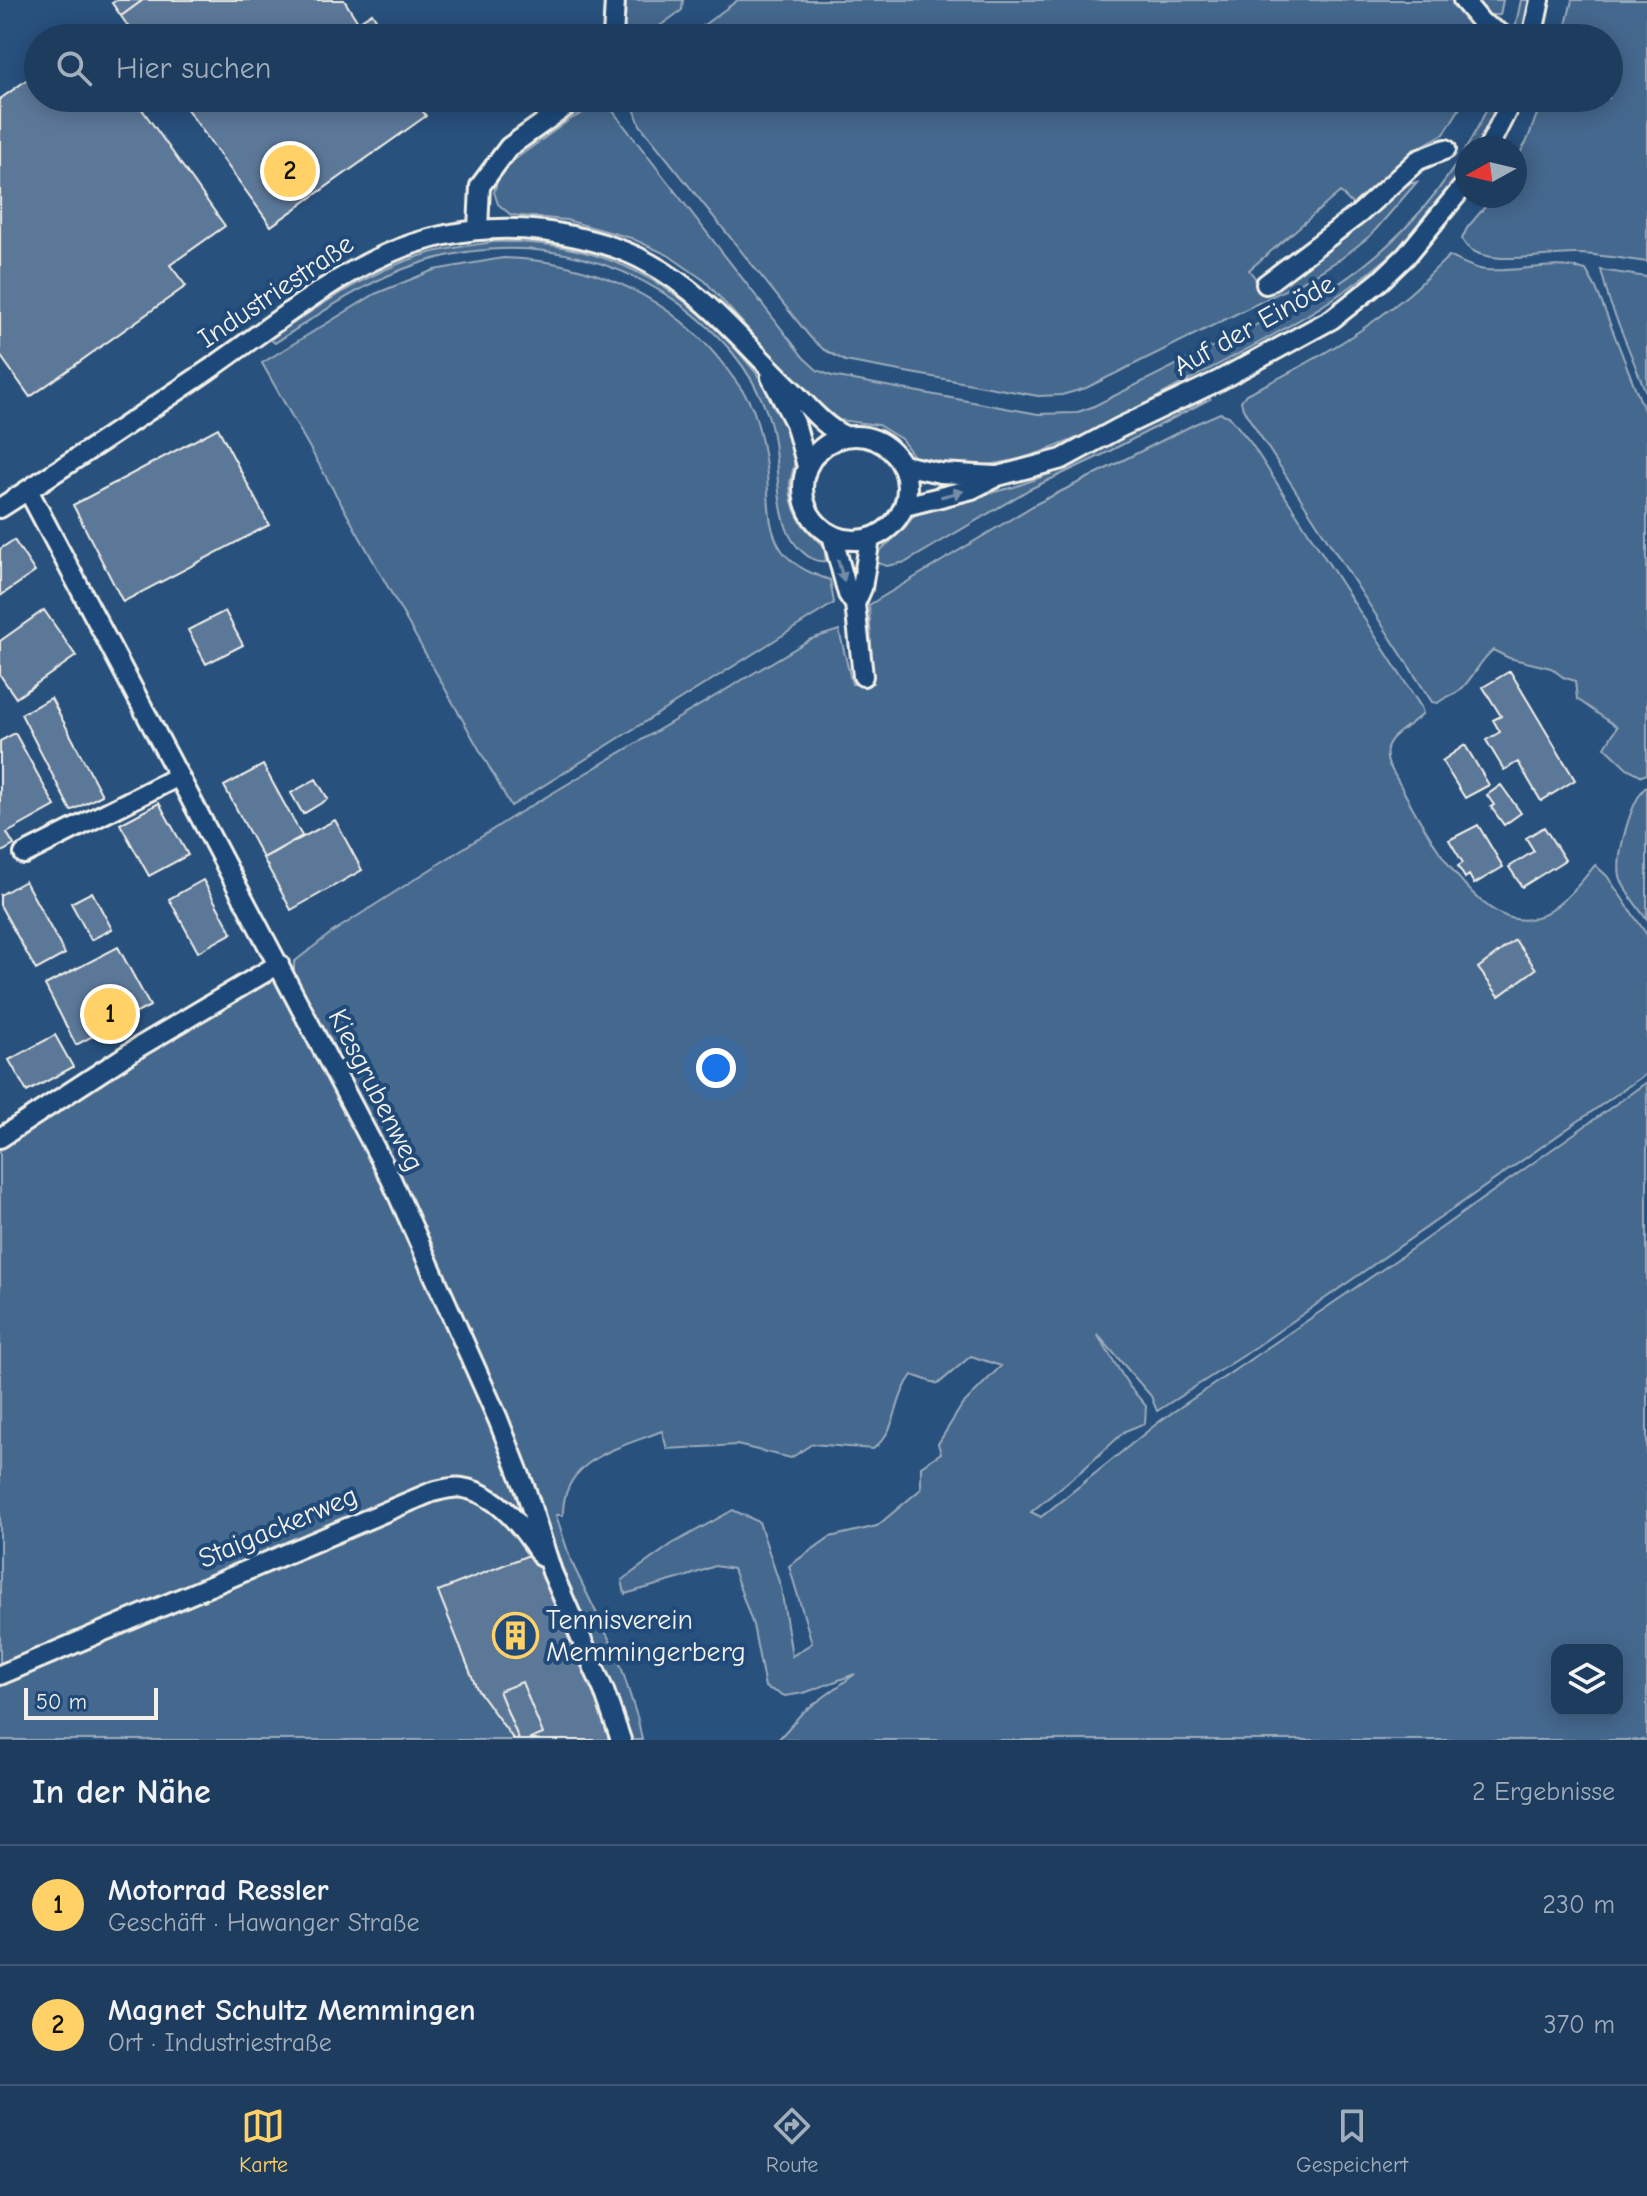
<!DOCTYPE html>
<html lang="de">
<meta charset="utf-8">
<style>
body{margin:0;font-family:"Comic Neue",sans-serif;background:#264464;color:#f1f3f6}
.controls{position:absolute;right:24px;bottom:24px;display:grid;overflow:hidden;border-radius:16px;box-shadow:0 4px 20px #0003}
.controls button{width:72px;height:72px;display:grid;place-items:center;padding:0;border:0;border-bottom:2px solid #3c5673;background:#1e3d5e;color:#f1f3f6;font:40px sans-serif}
.compass{position:absolute;left:1455px;top:136px;width:72px;height:72px;border-radius:50%;background:#1e3d5e;box-shadow:0 4px 20px #0003;rotate:262deg}
.scale{position:absolute;left:24px;bottom:20px;width:134px;box-sizing:border-box;padding-left:8px;border:4px solid #f4f1e8;border-top:0;font-size:22px;line-height:28px;white-space:nowrap;color:#f4f1e8;-webkit-text-stroke:6px #1f4a7a;paint-order:stroke}
.you{position:absolute;left:716px;top:1068px;width:28px;height:28px;margin:-20px;border:6px solid #fff;border-radius:50%;background:#1a73e8;box-shadow:0 0 0 12px #1a73e833}
.badge{display:grid;place-items:center;width:52px;height:52px;border-radius:50%;background:#ffd166;color:#111;font-size:26px;font-weight:700}
.pin{position:absolute;translate:-50% -50%;border:4px solid #fff;box-shadow:0 2px 8px #0006}
.list{margin:0;padding:0;list-style:none}
h2{display:flex;justify-content:space-between;align-items:center;height:104px;margin:0;padding:0 32px;font-size:34px}
h2 small{font-size:26px;font-weight:400;color:#a1aebc}
.list li{display:grid;grid-template-columns:52px 1fr auto;gap:24px;align-items:center;box-sizing:border-box;height:120px;padding:0 32px;border-top:2px solid #3c5673}
.list b{display:block;font-size:30px;white-space:nowrap}
.list p{margin:0;font-size:26px;white-space:nowrap;color:#a1aebc}
.list em{font-size:26px;font-style:normal;color:#a1aebc}
.icon{flex:none;width:44px;height:44px;fill:none;stroke:currentColor;stroke-width:2;stroke-linecap:round;stroke-linejoin:round}
.map{position:relative;flex:none;width:1647px;height:1740px;overflow:hidden}
.search{position:absolute;background:#1e3d5e;box-shadow:0 4px 20px #0003;left:24px;right:24px;top:24px;height:88px;display:flex;align-items:center;gap:20px;box-sizing:border-box;padding:0 28px;border-radius:44px;color:#a1aebc;font-size:30px}
.sheet{height:344px;background:#1e3d5e}
nav{display:flex;justify-content:space-around;align-items:center;box-sizing:border-box;height:112px;border-top:2px solid #3c5673;background:#1e3d5e;font-size:22px;color:#a1aebc}
nav a{display:grid;justify-items:center;gap:4px}
nav .on{color:#ffd166}
.map>svg:first-child{display:block}
.green{fill:#45688e;stroke:#9cacbb;stroke-width:2;fill-rule:evenodd}
.building{fill:#5b7899;stroke:#f4f1e8;stroke-width:2}
.lines{fill:none;stroke-linecap:round;stroke-linejoin:round}
.minor-casing{stroke:#f4f1e8;stroke-width:24}
.minor{stroke:#1f4a7a;stroke-width:18}
.oneway{fill:#748da6}
.labels{text-anchor:middle;dominant-baseline:central;stroke-width:8;stroke-linejoin:round;paint-order:stroke}
.street-label{font-size:28px;fill:#f4f1e8;stroke:#1f4a7a}
.poi-label{font-size:28px;fill:#f4f1e8;stroke:#1f4a7a;text-anchor:start}
</style>
<div class="map">
<svg width="1647" height="1740" viewBox="0 0 1647 1740">
<rect width="100%" height="100%" fill="#28517e"/>
<filter id="ink" filterUnits="userSpaceOnUse"><feTurbulence type="fractalNoise" baseFrequency=".0125" numOctaves="2"/><feDisplacementMap in="SourceGraphic" scale="16" xChannelSelector="R" yChannelSelector="G"/><feConvolveMatrix kernelMatrix="1 2 1 2 8 2 1 2 1" color-interpolation-filters="sRGB"/></filter>
<g filter="url(#ink)">
<path class="green" d="M 624,0 L 683,0 L 682,10 L 643,38 L 622,38 Z
M 738,0 L 1454,0 L 1485,38 L 686,38 Z
M 1471,0 L 1503,0 L 1500,15 C 1486,17 1480,11 1471,0 Z
M 1521,0 L 1530,0 L 1522,38 L 1513,38 Z
M 1572,0 L 1647,0 L 1647,262 C 1624,259 1602,255 1579,254 C 1549,252 1477,272 1462,239 L 1467,228 L 1494,196 L 1515,196 L 1515,161 L 1527,141 L 1543,98 L 1609,98 L 1609,38 L 1563,38 Z
M 634,98 L 1466,98 L 1444,134 L 1416,149 L 1353,205 L 1340,192 L 1249,270 L 1266,292 L 1294,275 L 1400,186 L 1417,182 L 1371,235 L 1342,258 L 1311,277 L 1086,388 L 1062,395 L 1038,396 L 845,361 L 823,349 L 810,337 L 640,125 L 634,108 Z
M 1492,98 L 1502,98 L 1477,148 L 1467,148 C 1467,173 1454,187 1438,206 C 1371,289 1277,333 1185,382 C 1132,410 1078,443 1019,459 C 979,469 957,466 917,460 L 901,439 L 878,425 L 839,420 L 801,388 L 705,281 L 668,255 L 631,238 L 566,220 L 511,215 L 498,204 L 494,192 L 498,179 L 514,160 L 569,120 L 605,101 L 804,358 L 817,370 L 832,376 L 1038,414 L 1075,413 L 1092,407 L 1338,284 C 1407,238 1458,174 1492,98 Z
M 493,242 C 599,239 681,282 748,363 C 761,379 778,399 786,419 C 789,429 795,444 795,454 C 796,464 791,474 790,484 C 790,512 804,530 824,546 L 826,561 C 810,564 792,544 787,529 C 774,494 780,452 768,415 C 760,393 747,370 732,352 C 650,256 518,223 401,270 C 356,288 315,317 275,343 L 270,339 C 317,307 366,273 420,256 C 444,248 469,246 493,242 Z
M 1449,256 C 1460,261 1473,269 1485,270 C 1519,273 1552,260 1586,270 L 1596,288 L 1647,418 L 1647,774 L 1642,776 L 1627,768 L 1605,747 L 1617,727 L 1577,699 L 1575,681 L 1563,677 L 1551,668 L 1509,658 L 1493,650 C 1479,661 1473,679 1460,690 C 1454,695 1444,697 1438,703 L 1432,702 L 1243,409 L 1241,401 L 1246,394 C 1304,367 1360,335 1409,294 C 1423,282 1435,269 1449,256 Z
M 503,258 C 590,260 673,297 726,368 C 736,382 750,398 755,415 C 761,434 765,455 767,475 C 769,500 767,531 783,552 C 795,567 812,574 830,580 L 834,603 L 511,806 L 262,363 L 375,294 L 434,270 Z
M 1601,270 L 1647,277 L 1647,395 L 1609,300 Z
M 1203,396 L 1210,399 L 1104,454 L 1030,489 L 906,562 L 887,566 L 878,563 L 875,555 L 902,531 L 918,511 L 1014,487 L 1066,468 Z
M 1220,413 L 1229,416 L 1251,443 L 1421,707 L 1423,713 C 1406,731 1380,736 1388,763 C 1412,805 1471,930 1530,919 C 1557,913 1579,885 1595,865 L 1607,876 L 1647,935 L 1647,1073 L 1243,1356 L 1157,1411 L 1151,1396 L 1097,1334 L 1129,1386 L 1146,1406 L 1145,1423 L 1125,1431 L 1086,1467 L 1031,1512 L 1041,1517 L 1160,1421 L 1396,1260 L 1647,1082 L 1647,1740 L 778,1740 L 802,1713 L 855,1674 L 804,1693 L 785,1696 L 765,1687 L 753,1625 L 733,1569 L 715,1566 L 685,1577 L 625,1594 L 622,1580 L 672,1544 L 733,1510 L 759,1522 L 781,1588 L 792,1656 L 812,1643 L 789,1566 L 830,1537 L 877,1526 L 921,1489 L 921,1466 L 941,1453 L 938,1444 L 962,1405 L 1001,1366 L 971,1356 L 938,1384 L 912,1375 C 893,1400 899,1429 873,1449 L 812,1444 L 791,1458 L 737,1445 L 667,1449 L 662,1431 C 619,1448 562,1459 563,1515 L 556,1515 L 571,1561 L 618,1657 L 638,1720 L 642,1740 L 630,1740 L 619,1704 L 549,1535 L 294,978 L 294,962 L 331,933 L 509,819 L 811,639 L 839,630 L 852,684 L 873,683 L 869,605 L 1036,504 L 1195,424 ZM 1557,1650 L 1617,1650 L 1617,1710 L 1557,1710 Z
M 1647,786 L 1647,920 C 1638,907 1624,891 1620,876 C 1616,856 1631,799 1647,786 Z
M 272,980 L 276,981 L 372,1155 L 493,1421 L 529,1526 L 472,1483 L 0,1668 L 0,1146 L 155,1046 Z
M 442,1494 L 483,1499 L 534,1553 L 517,1740 L 0,1740 L 0,1680 Z"/>
<path class="building" d="M 117,0 L 143,0 L 121,16 L 112,3 Z
M 143,0 L 344,0 L 358,22 L 372,13 L 383,31 L 381,38 L 136,38 L 121,16 Z
M 38,72 L 38,98 L 134,98 L 225,226 L 170,265 L 186,286 L 30,397 L 0,355 L 0,99 Z
M 179,98 L 414,98 L 426,116 L 271,226 Z
M 218,428 L 269,525 L 123,602 L 73,505 Z
M 14,540 L 35,572 L 0,596 L 0,549 Z
M 44,610 L 76,656 L 16,698 L 0,675 L 0,641 Z
M 225,611 L 243,645 L 206,664 L 188,630 Z
M 1510,671 L 1575,780 L 1541,801 L 1518,762 L 1504,770 L 1486,740 L 1500,732 L 1493,720 L 1501,716 L 1483,687 Z
M 51,698 L 102,795 L 71,811 L 21,714 Z
M 15,733 L 55,806 L 7,833 L 14,845 L 0,853 L 0,741 Z
M 1465,745 L 1489,785 L 1465,798 L 1442,761 Z
M 263,765 L 302,836 L 263,858 L 224,786 Z
M 316,779 L 328,799 L 303,814 L 291,793 Z
M 1501,785 L 1521,813 L 1504,825 L 1491,807 L 1494,805 L 1487,795 Z
M 159,803 L 188,855 L 149,876 L 120,824 Z
M 335,820 L 362,870 L 291,910 L 263,858 Z
M 1478,825 L 1503,867 L 1474,884 L 1469,875 L 1465,878 L 1458,866 L 1463,863 L 1449,840 Z
M 1544,827 L 1565,860 L 1522,887 L 1509,867 L 1534,851 L 1526,838 Z
M 203,880 L 232,933 L 198,952 L 169,899 Z
M 25,881 L 65,954 L 36,970 L 0,905 L 0,895 Z
M 92,892 L 112,929 L 91,940 L 71,903 Z
M 1515,940 L 1536,969 L 1499,996 L 1478,968 Z
M 118,947 L 150,1006 L 76,1045 L 45,985 Z
M 55,1035 L 73,1067 L 27,1092 L 9,1060 Z
M 534,1553 L 561,1606 L 614,1740 L 514,1740 L 477,1689 L 438,1591 Z
M 522,1682 L 543,1734 L 528,1740 L 519,1740 L 499,1691 Z"/>
<g class="lines">
<defs>
<path id="minor" d="M 1463,0 L 1482,23 L 1501,34
M 613,38 L 615,0
M 1532,38 L 1540,0
M 1488,148 L 1513,98
M 478,229 L 480,186 L 509,147 L 578,98
M 1266,284 L 1360,213 L 1418,160 L 1446,149
M 771,377 L 795,423 L 807,466
M803 488a52 52 0 1 1 104 0a52 52 0 1 1-104 0Z
M 903,465 L 940,473 L 995,476
M 28,490 L 391,1179 L 498,1419 L 526,1491 L 552,1572 L 604,1691 L 621,1740
M 905,506 L 972,489 L 998,476 L 1062,459 L 1119,428 L 1220,380 L 1332,319 L 1380,281 L 1406,256 L 1467,182
M 0,508 C 70,463 139,417 207,371 C 317,295 398,214 543,231 C 579,236 614,244 647,262 C 705,293 744,344 791,389 C 808,406 823,426 845,436
M 832,535 L 848,594 L 855,604 L 863,676
M 855,604 L 862,588 L 870,538
M 24,854 L 179,776
M 0,1138 L 139,1047 L 279,964
M 0,1675 L 432,1492 C 441,1490 453,1486 463,1488 C 498,1494 524,1528 542,1557"/>
</defs>
<use href="#minor" class="minor-casing"/>
<use href="#minor" class="minor"/>
</g>
<defs><path id="oneway-solid" d="M-6-.8H1V-3.2L6.5 0L1 3.2V.8H-6Z" transform="scale(2)"/></defs>
<g class="oneway">
<use href="#oneway-solid" transform="translate(952 494) rotate(-14)"/>
<use href="#oneway-solid" transform="translate(841 571) rotate(75)"/>
</g>
</g>
<defs>
<symbol id="building-ring" viewBox="-11 -11 22 22"><circle r="9.5" fill="#1f4a7a" stroke="#ffd166" stroke-width="1.5"/><path d="M-4-6H4V6H1V3H-1V6H-4ZM-2.5-4.3h1.7v1.8h-1.7ZM.8-4.3h1.7v1.8H.8ZM-2.5-1h1.7V.8h-1.7ZM.8-1h1.7V.8H.8Z" fill="#ffd166"/></symbol>
</defs>
<g fill-rule="evenodd">
<use href="#building-ring" x="490" y="1610" width="51" height="51"/>
</g>
<g class="labels">
<g class="street-label">
<text transform="translate(276 291) rotate(-34)">Industriestraße</text>
<text transform="translate(1254 325) rotate(-29)">Auf der Einöde</text>
<text transform="translate(376 1090) rotate(63)">Kiesgrubenweg</text>
<text transform="translate(278 1527) rotate(-23)">Staigackerweg</text>
</g>
<g class="poi-label">
<text x="546" y="1620">Tennisverein<tspan x="546" dy="32">Memmingerberg</tspan></text>
</g>
</g>
</svg>
<div class="controls">
<button><svg class="icon" aria-label="layers" viewBox="0 0 24 24"><path d="M12 4l9 5-9 5-9-5zM3 14l9 5 9-5"/></svg></button>
</div>
<svg class="compass" viewBox="-18 -18 36 36"><path d="M0-13l5 13h-10z" fill="#e53935"/><path d="M0 13l5-13h-10z" fill="#a1aebc"/></svg>
<div class="scale">50 m</div>
<div class="you"></div>
<div class="pin badge" style="left:110px;top:1014px">1</div>
<div class="pin badge" style="left:290px;top:171px">2</div>
<div class="search"><svg class="icon" aria-label="search" viewBox="0 0 24 24"><circle cx="10" cy="10" r="6"/><path d="M15 15l6 6"/></svg>Hier suchen</div>
</div>
<section class="sheet">
<h2>In der Nähe<small>2 Ergebnisse</small></h2>
<ul class="list">
<li><span class="badge">1</span><div><b>Motorrad Ressler</b><p>Geschäft · Hawanger Straße</p></div><em>230 m</em></li>
<li><span class="badge">2</span><div><b>Magnet Schultz Memmingen</b><p>Ort · Industriestraße</p></div><em>370 m</em></li>
</ul>
</section>
<nav>
<a class="on"><svg class="icon" aria-label="map" viewBox="0 0 24 24"><path d="M3 6l6-2 6 2 6-2v14l-6 2-6-2-6 2zM9 4v14M15 6v14"/></svg>Karte</a>
<a><svg class="icon" aria-label="directions" viewBox="0 0 24 24"><path d="M12 3l9 9-9 9-9-9zM9 14v-3h6M13 9l2 2-2 2"/></svg>Route</a>
<a><svg class="icon" aria-label="saved" viewBox="0 0 24 24"><path d="M7 4h10v16l-5-4-5 4z"/></svg>Gespeichert</a>
</nav>
